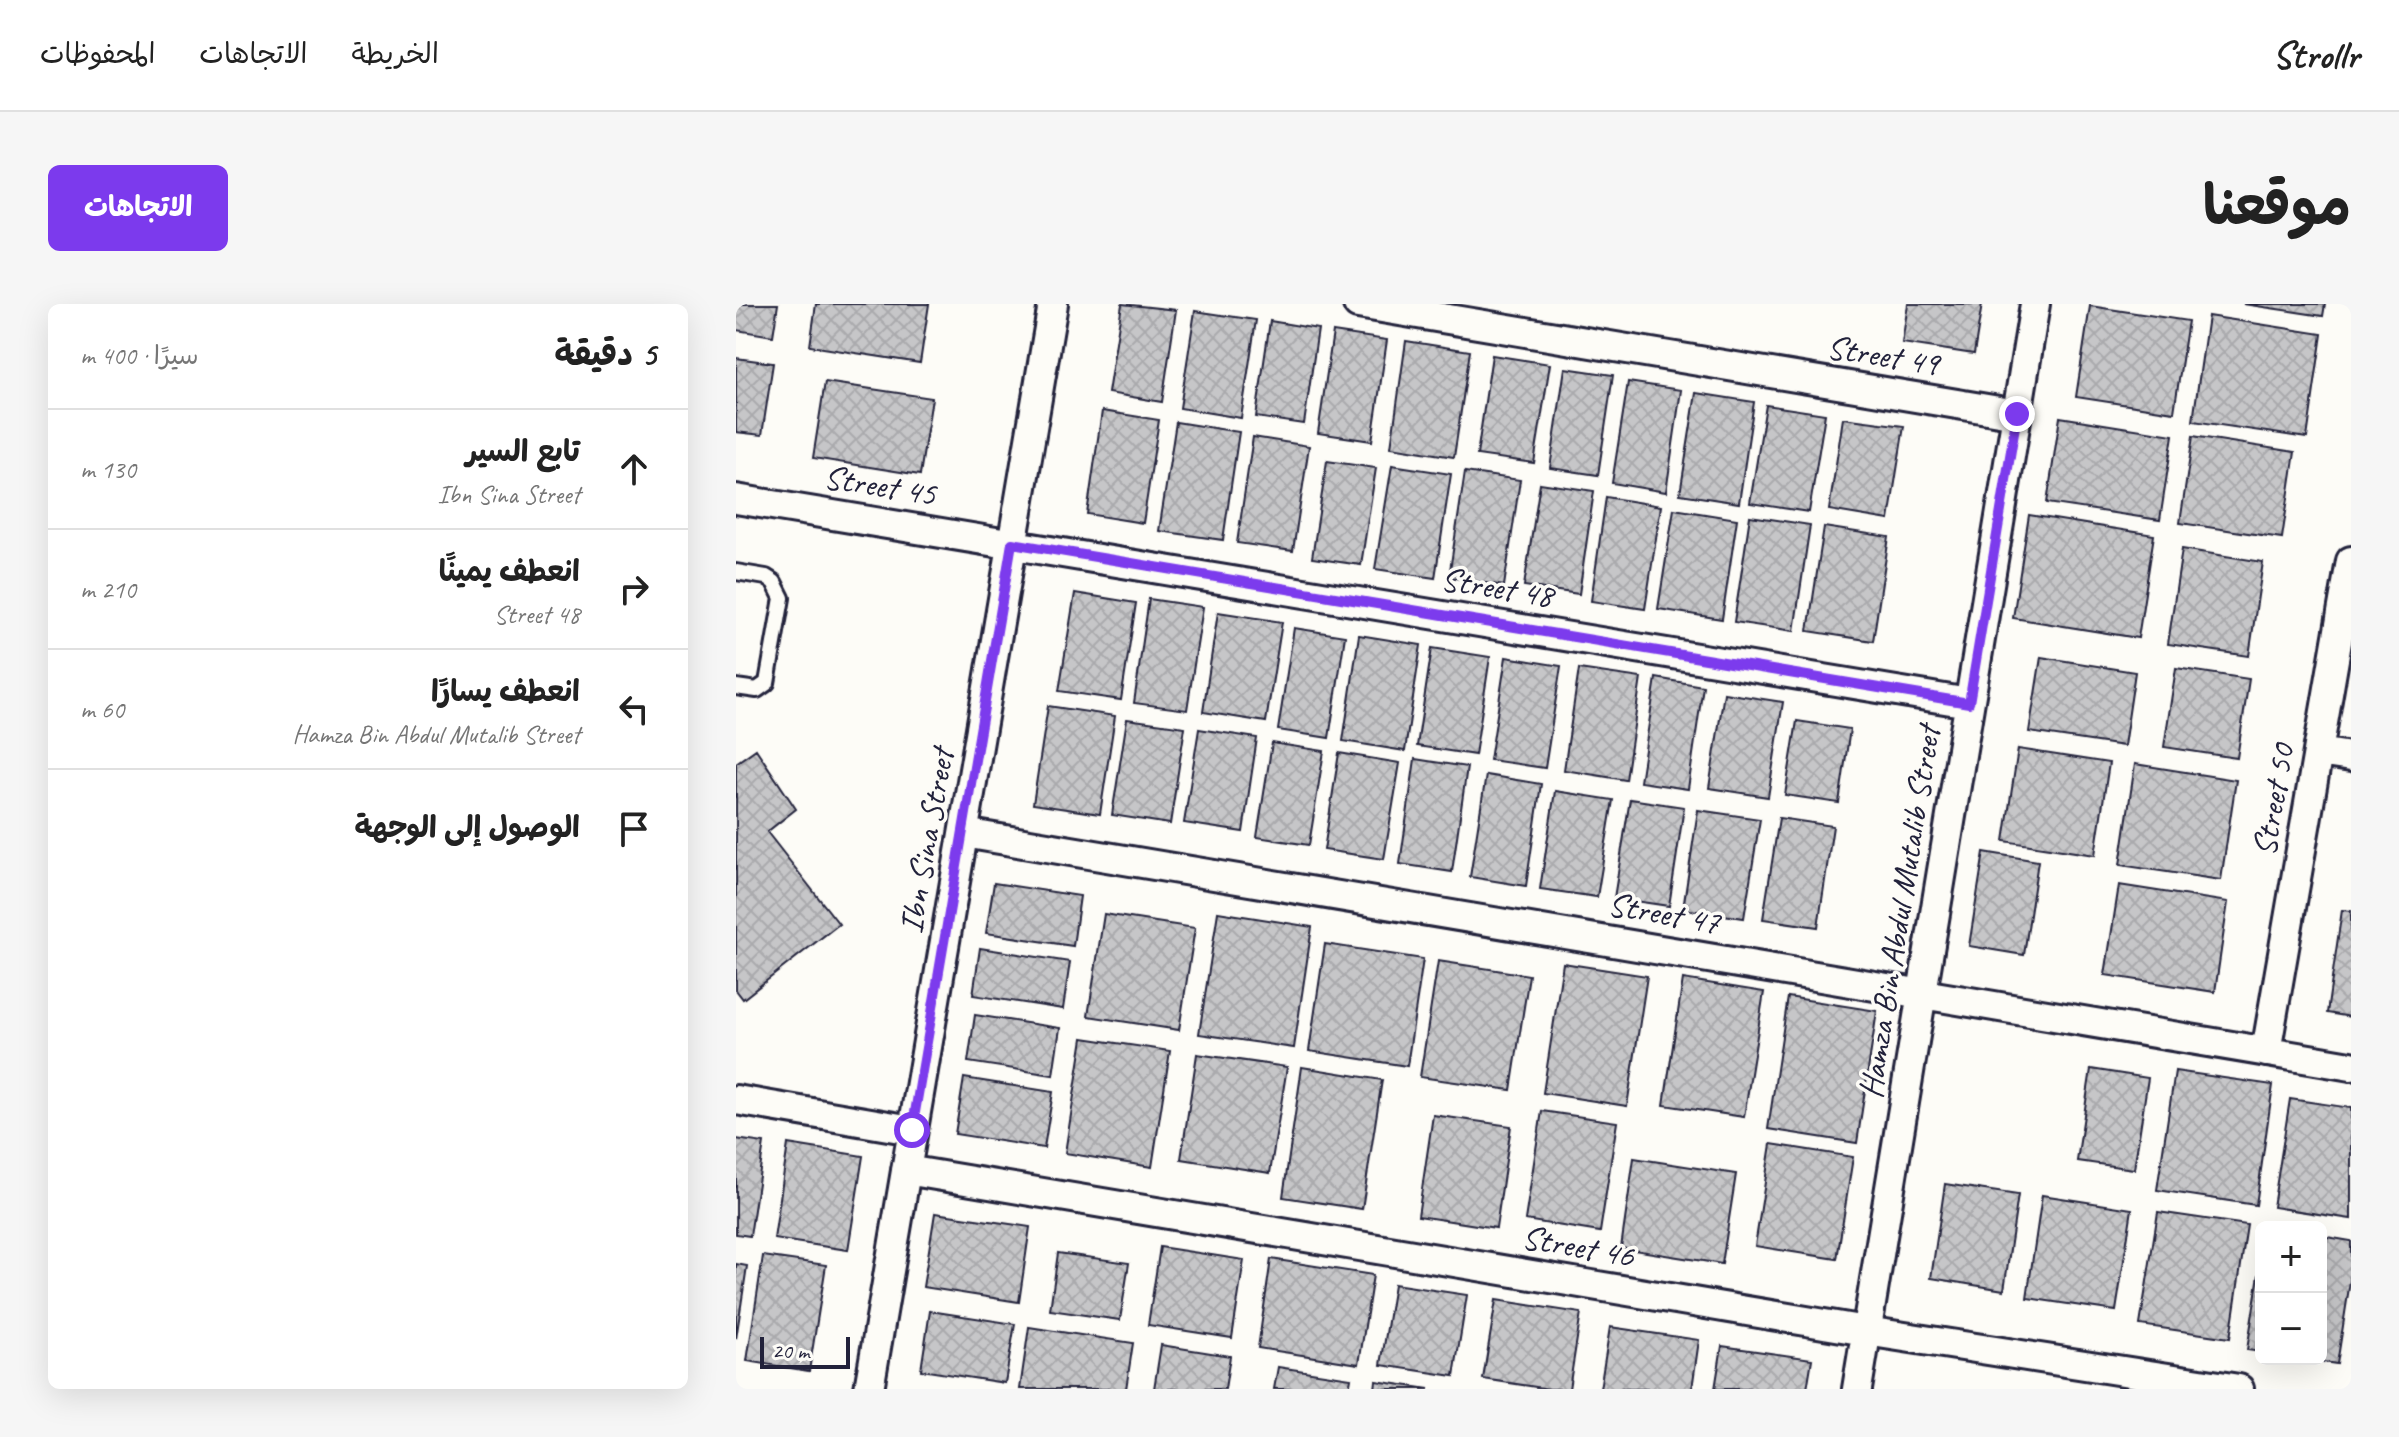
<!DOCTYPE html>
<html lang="ar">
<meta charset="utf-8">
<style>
body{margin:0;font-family:Caveat,"Playpen Sans Arabic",sans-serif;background:#f6f6f6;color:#222;direction:rtl}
.controls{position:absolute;right:24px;bottom:24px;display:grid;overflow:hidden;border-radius:12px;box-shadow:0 8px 32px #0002}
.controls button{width:72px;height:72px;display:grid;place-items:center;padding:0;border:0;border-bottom:2px solid #e0e0e0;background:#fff;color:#222;font:40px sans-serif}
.scale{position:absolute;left:24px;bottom:20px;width:90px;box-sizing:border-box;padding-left:8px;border:4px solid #22223b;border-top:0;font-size:22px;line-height:28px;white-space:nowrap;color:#22223b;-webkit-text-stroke:6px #fdfcf7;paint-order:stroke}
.stop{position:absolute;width:24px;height:24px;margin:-18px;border:6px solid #7c3aed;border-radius:50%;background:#fff}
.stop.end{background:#7c3aed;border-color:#fff;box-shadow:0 2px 8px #0008}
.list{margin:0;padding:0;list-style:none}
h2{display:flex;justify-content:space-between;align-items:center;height:104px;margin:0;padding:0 32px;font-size:34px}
h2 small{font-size:26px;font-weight:400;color:#767676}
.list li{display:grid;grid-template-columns:52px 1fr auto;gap:24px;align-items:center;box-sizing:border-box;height:120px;padding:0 32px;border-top:2px solid #e0e0e0}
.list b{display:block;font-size:30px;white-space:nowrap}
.list p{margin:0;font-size:26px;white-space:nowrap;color:#767676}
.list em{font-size:26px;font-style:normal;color:#767676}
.icon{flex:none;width:44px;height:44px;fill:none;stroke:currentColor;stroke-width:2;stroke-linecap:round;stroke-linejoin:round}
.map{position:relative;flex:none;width:1615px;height:1085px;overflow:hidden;direction:ltr;border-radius:12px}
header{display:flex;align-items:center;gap:48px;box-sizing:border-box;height:112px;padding:0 40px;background:#fff;border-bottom:2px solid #e0e0e0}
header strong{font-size:38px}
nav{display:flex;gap:44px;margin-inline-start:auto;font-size:28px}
.intro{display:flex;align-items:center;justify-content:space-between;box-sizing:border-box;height:192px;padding:0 48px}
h1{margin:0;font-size:56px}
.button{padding:20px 36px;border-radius:12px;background:#7c3aed;color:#fff;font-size:28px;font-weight:700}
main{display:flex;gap:48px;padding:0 48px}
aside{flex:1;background:#fff;border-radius:12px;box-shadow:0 8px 32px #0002}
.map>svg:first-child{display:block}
.building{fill:url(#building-cross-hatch);stroke:#22223b;stroke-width:2}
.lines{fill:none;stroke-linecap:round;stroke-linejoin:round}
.service-casing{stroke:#22223b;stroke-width:20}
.minor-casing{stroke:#22223b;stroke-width:34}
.service{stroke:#fdfcf7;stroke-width:14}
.minor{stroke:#fdfcf7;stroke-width:28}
.route{stroke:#7c3aed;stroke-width:10}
.labels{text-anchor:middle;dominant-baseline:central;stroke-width:7;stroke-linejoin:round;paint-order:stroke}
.street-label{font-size:34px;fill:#22223b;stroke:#fdfcf7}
</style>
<header>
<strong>Strollr</strong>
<nav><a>الخريطة</a><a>الاتجاهات</a><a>المحفوظات</a></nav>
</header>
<div class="intro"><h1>موقعنا</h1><a class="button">الاتجاهات</a></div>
<main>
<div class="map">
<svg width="1615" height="1085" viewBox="0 0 1615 1085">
<defs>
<pattern id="building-cross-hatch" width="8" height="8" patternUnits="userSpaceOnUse" patternTransform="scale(2)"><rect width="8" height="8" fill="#c6c6c8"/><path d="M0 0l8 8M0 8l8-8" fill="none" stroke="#aaaaad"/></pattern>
</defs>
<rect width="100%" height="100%" fill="#fdfcf7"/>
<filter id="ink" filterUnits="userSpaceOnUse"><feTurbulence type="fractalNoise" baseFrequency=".0125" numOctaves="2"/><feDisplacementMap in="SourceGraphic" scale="16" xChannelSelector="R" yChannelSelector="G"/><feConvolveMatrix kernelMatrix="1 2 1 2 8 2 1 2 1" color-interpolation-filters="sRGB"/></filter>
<g filter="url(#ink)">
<path class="building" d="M 0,0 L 42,0 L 37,32 L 0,26 Z
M 80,0 L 193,0 L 184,59 L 74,42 Z
M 386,0 L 440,6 L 426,98 L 372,89 Z
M 1172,0 L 1246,0 L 1238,50 L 1166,39 Z
M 1507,0 L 1589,0 L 1587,12 Z
M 1354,2 L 1452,17 L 1438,108 L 1340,93 Z
M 459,7 L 520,16 L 505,114 L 444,104 Z
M 1472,12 L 1586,30 L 1571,134 L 1457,117 Z
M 534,17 L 582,25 L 568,120 L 520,113 Z
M 597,28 L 651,36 L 636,137 L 582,129 Z
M 670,37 L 734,47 L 718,153 L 655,143 Z
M 756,51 L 814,60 L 798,159 L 741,151 Z
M 0,54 L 37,59 L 26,131 L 0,128 Z
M 829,64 L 877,71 L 862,171 L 814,164 Z
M 89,78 L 196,94 L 184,171 L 77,154 Z
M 892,78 L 945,86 L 930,188 L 876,179 Z
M 960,89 L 1018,98 L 1003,199 L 944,190 Z
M 1030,101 L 1089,110 L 1073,208 L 1014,199 Z
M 366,107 L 423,116 L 407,219 L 351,210 Z
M 1324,113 L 1437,131 L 1424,216 L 1311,199 Z
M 1107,114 L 1168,122 L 1153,216 L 1093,206 Z
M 440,118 L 503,128 L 487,236 L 423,227 Z
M 1457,132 L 1559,148 L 1546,234 L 1444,219 Z
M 517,133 L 573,142 L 557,247 L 501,239 Z
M 591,157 L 640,164 L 625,261 L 576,254 Z
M 656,161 L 715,170 L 699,274 L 639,265 Z
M 729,168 L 784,176 L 768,282 L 713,273 Z
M 804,179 L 858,187 L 843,290 L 788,282 Z
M 870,193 L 925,202 L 909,305 L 855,297 Z
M 938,205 L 1001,215 L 986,315 L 922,305 Z
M 1293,211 L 1418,231 L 1402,334 L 1277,314 Z
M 1014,212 L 1074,221 L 1058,327 L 998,318 Z
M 1088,223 L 1153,233 L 1137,337 L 1072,327 Z
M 1446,245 L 1527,258 L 1513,352 L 1432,340 Z
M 339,289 L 400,299 L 385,396 L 323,387 Z
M 413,295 L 467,303 L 451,406 L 398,399 Z
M 482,308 L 546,318 L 530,418 L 467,408 Z
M 558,324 L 609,332 L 593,434 L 542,426 Z
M 623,331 L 685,341 L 669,447 L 607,437 Z
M 696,344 L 754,353 L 739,451 L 681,442 Z
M 770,353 L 825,362 L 809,464 L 754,456 Z
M 1305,353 L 1399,368 L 1388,442 L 1293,428 Z
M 1440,364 L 1513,375 L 1501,454 L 1428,443 Z
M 843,365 L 905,374 L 890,476 L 828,466 Z
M 920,374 L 967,382 L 952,485 L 904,478 Z
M 988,389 L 1047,398 L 1032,493 L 973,484 Z
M 312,402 L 379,412 L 364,510 L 297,500 Z
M 391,415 L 449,423 L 434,520 L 376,511 Z
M 1061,417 L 1114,425 L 1103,499 L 1049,491 Z
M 463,425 L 521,434 L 507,528 L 448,519 Z
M 536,439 L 588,447 L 573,541 L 521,533 Z
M 20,445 L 60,505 L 31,528 L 103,620 L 7,695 L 0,686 L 0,459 Z
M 1282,445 L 1373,459 L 1359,551 L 1268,537 Z
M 603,449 L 664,459 L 648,555 L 588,546 Z
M 679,455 L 731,463 L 716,568 L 664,560 Z
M 1399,460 L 1500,476 L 1485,576 L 1384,561 Z
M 750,471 L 805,480 L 790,582 L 734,573 Z
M 819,487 L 877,496 L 861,593 L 804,585 Z
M 894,495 L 948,503 L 933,602 L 878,594 Z
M 962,506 L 1024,515 L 1008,614 L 947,605 Z
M 1043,514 L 1097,522 L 1082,623 L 1027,615 Z
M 1248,548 L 1302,557 L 1288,651 L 1233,642 Z
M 258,579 L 344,592 L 337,642 L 250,629 Z
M 1383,581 L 1492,598 L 1479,688 L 1369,671 Z
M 1606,606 L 1615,607 L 1615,713 L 1591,709 Z
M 482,608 L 576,623 L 558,744 L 463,730 Z
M 368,610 L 459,624 L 443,726 L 352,712 Z
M 589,640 L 687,655 L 671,762 L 573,747 Z
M 244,644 L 334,658 L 327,705 L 237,691 Z
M 702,657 L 793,671 L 775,786 L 684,773 Z
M 827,659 L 911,672 L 891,802 L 807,789 Z
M 947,675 L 1028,688 L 1008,813 L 928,801 Z
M 1052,693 L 1141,707 L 1121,839 L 1032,825 Z
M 239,711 L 324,724 L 317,771 L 232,758 Z
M 347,734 L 434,747 L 416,863 L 329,849 Z
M 461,750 L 551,763 L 534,869 L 445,855 Z
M 566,763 L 646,776 L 626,905 L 547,893 Z
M 1355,765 L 1412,774 L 1398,865 L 1341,857 Z
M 1439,767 L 1537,781 L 1520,901 L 1421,886 Z
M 228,774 L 317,788 L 308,844 L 219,830 Z
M 1554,795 L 1615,804 L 1615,915 L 1537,903 Z
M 806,807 L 881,818 L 864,928 L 789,916 Z
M 697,811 L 775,822 L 760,924 L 682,912 Z
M 0,835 L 28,839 L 14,932 L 0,930 Z
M 52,840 L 127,852 L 112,946 L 38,935 Z
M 1035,840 L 1117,853 L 1101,955 L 1019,942 Z
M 898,854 L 1000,870 L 986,960 L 885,944 Z
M 1209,880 L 1282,891 L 1268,986 L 1195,974 Z
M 1306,891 L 1396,905 L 1380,1007 L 1291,994 Z
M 1422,908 L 1511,921 L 1494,1034 L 1404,1021 Z
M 199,909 L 294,923 L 283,998 L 187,983 Z
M 1585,932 L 1615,937 L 1615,971 L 1601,1060 L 1567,1055 L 1585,1055 Z
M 424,943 L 508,956 L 496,1034 L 412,1021 Z
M 322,949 L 393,959 L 384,1016 L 314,1006 Z
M 27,952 L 90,961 L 73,1067 L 11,1057 Z
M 535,955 L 637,971 L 623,1060 L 522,1044 Z
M 1525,958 L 1525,1048 L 1511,1046 Z
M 0,960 L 11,962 L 0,1035 Z
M 658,980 L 731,991 L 718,1072 L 645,1061 Z
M 760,996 L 845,1009 L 833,1085 L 813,1085 L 747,1075 Z
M 194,1007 L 279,1020 L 269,1079 L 185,1066 Z
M 293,1023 L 397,1039 L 390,1085 L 284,1085 Z
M 874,1023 L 963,1036 L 956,1085 L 864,1085 Z
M 425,1041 L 494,1052 L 489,1085 L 418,1085 Z
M 986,1042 L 1076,1055 L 1071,1085 L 979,1085 Z
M 542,1063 L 615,1074 L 613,1085 L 538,1085 Z
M 640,1077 L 693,1085 L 639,1085 Z"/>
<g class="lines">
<defs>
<path id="service" d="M 0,268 L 30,273 L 38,278 L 46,294 L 31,379 L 21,386 L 0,383"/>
<path id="minor" d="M 622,0 L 1281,110
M 0,195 L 1233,399
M 1582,448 L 1615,453
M 228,529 L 1615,762
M 1530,748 L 1615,257
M 0,796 L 176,826
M 170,866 L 1130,1027 L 1503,1085
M 133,1085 L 317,0
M 1121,1085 L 1299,0"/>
</defs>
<use href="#service" class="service-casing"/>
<use href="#minor" class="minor-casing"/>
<use href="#service" class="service"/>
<use href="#minor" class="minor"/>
</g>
</g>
<g class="lines" filter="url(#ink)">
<path class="route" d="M 176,826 L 276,239 L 1233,399 L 1281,110"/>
</g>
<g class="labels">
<g class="street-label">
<text transform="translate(1147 51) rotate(9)">Street 49</text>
<text transform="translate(144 181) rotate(9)">Street 45</text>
<text transform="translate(761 283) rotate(9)">Street 48</text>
<text transform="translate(1537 496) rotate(-80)">Street 50</text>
<text transform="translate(190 537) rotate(-80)">Ibn Sina Street</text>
<text transform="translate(1163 608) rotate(-81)">Hamza Bin Abdul Mutalib Street</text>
<text transform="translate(928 609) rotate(10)">Street 47</text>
<text transform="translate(842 942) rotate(10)">Street 46</text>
</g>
</g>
</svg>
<div class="controls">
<button>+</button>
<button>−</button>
</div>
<div class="scale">20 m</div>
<div class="stop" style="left:176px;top:826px"></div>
<div class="stop end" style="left:1281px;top:110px"></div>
</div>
<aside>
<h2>5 دقيقة<small>سيرًا · 400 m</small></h2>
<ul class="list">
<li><svg class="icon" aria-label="ahead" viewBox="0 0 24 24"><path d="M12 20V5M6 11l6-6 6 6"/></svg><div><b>تابع السير</b><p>Ibn Sina Street</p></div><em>130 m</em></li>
<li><svg class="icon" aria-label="right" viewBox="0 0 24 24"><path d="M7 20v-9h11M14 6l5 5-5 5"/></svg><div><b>انعطف يمينًا</b><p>Street 48</p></div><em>210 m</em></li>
<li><svg class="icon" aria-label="left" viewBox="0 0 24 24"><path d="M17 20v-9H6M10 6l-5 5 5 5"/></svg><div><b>انعطف يسارًا</b><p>Hamza Bin Abdul Mutalib Street</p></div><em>60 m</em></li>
<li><svg class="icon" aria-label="arrive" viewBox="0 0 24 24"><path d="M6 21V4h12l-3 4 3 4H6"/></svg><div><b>الوصول إلى الوجهة</b></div></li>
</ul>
</aside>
</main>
